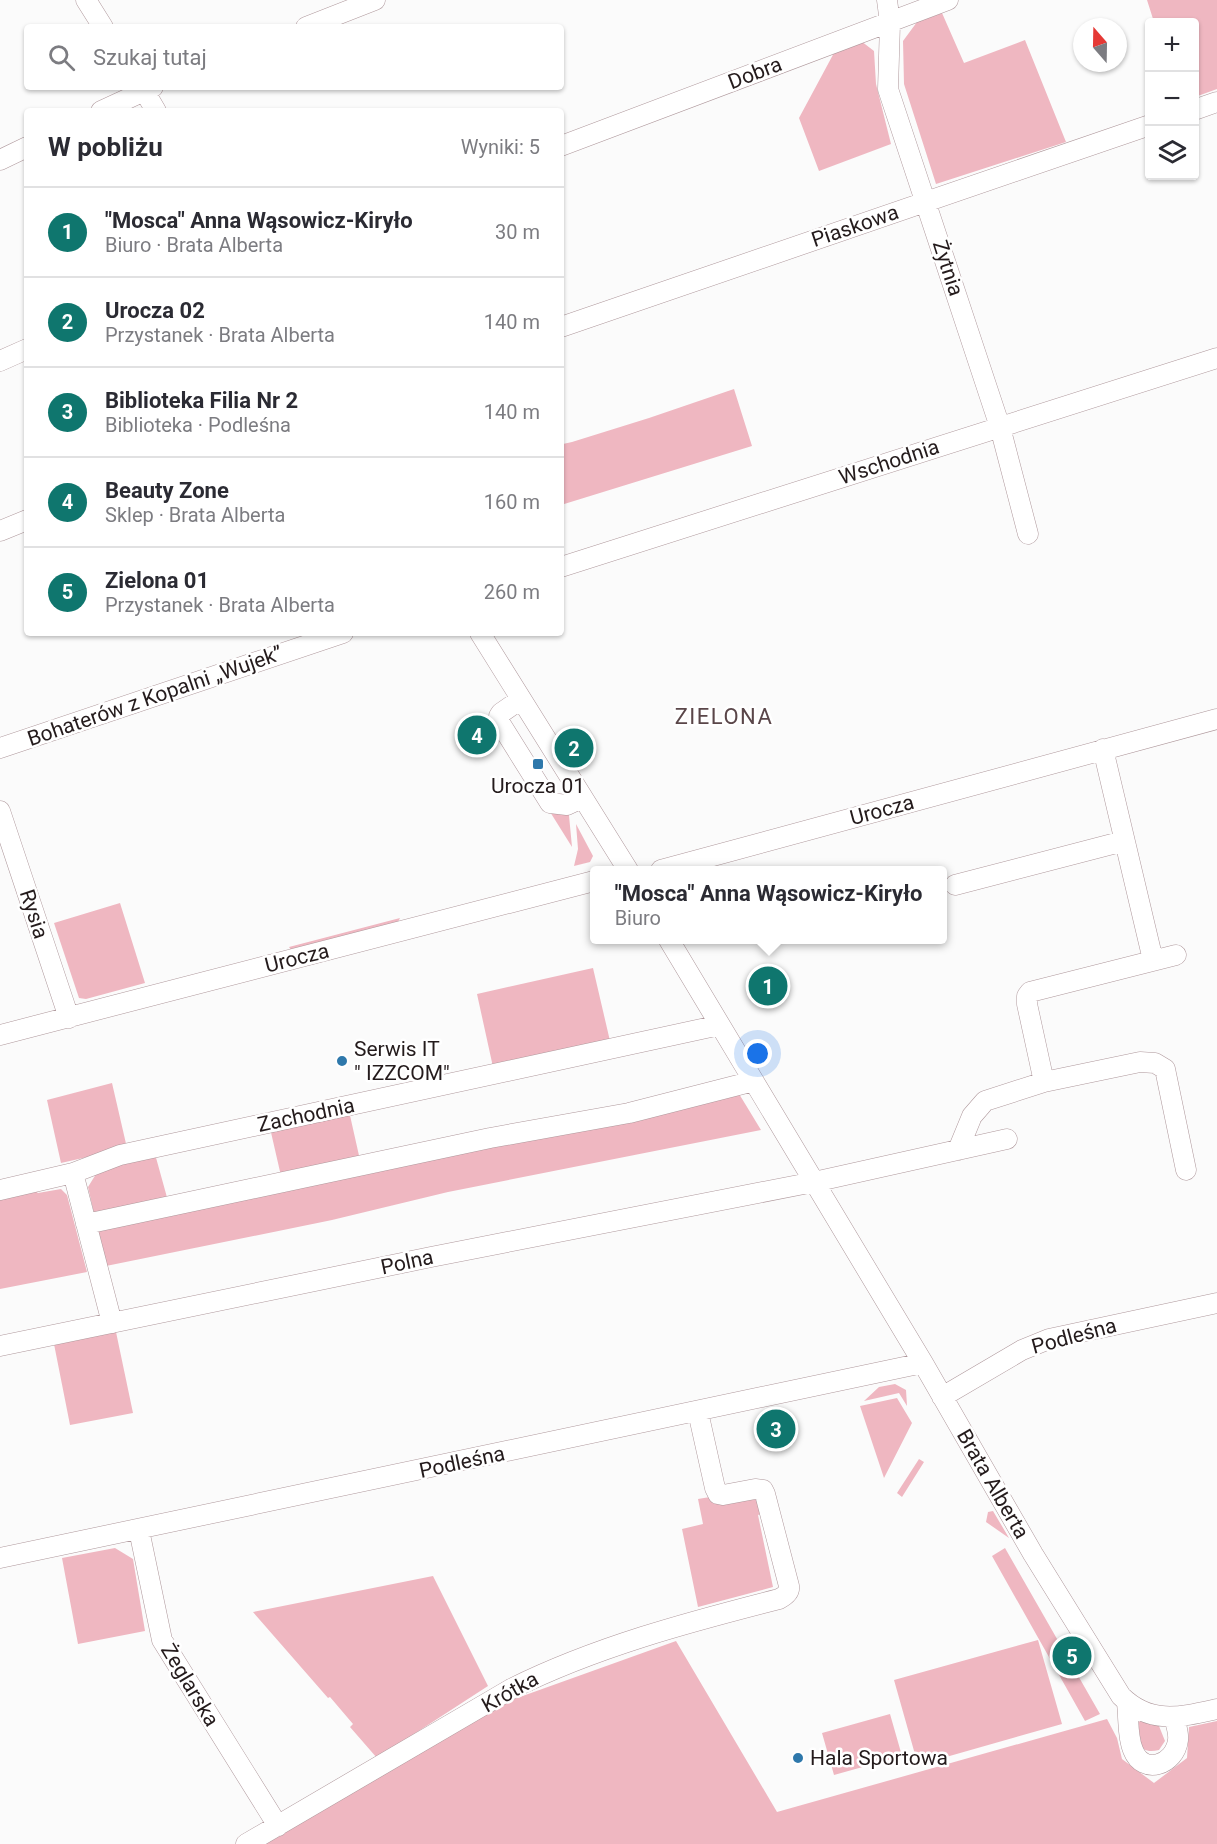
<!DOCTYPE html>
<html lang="pl">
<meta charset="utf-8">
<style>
body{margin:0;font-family:Roboto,sans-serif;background:#f2f2f3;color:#2b2b33}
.controls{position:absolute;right:18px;top:18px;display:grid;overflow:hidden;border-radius:6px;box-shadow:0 2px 4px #0004}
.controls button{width:54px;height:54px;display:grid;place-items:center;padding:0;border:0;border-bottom:2px solid #e1e1e2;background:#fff;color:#2b2b33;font:30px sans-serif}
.compass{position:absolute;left:1073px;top:18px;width:54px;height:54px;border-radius:50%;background:#fff;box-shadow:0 2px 4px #0004;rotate:340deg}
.you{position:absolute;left:758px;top:1054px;width:21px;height:21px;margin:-15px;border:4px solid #fff;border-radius:50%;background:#1a73e8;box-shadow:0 0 0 9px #1a73e833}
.badge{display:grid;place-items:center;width:39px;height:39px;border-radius:50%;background:#0f766e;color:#fff;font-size:20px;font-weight:700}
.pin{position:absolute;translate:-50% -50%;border:3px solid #fff;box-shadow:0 2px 6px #0006}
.popup{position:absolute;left:590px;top:866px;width:357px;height:78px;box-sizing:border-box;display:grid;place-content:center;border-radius:6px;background:#fff;filter:drop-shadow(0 2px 4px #0005);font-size:20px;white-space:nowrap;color:#7c7c81}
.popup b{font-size:22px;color:#2b2b33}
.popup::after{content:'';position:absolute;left:50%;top:100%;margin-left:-12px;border:12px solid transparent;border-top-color:#fff}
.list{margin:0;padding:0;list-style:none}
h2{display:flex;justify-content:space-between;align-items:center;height:78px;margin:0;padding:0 24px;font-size:26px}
h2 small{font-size:20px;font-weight:400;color:#7c7c81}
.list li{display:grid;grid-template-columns:39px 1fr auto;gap:18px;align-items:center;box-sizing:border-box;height:90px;padding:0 24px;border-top:2px solid #e1e1e2}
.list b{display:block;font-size:22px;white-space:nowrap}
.list p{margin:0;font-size:20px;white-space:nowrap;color:#7c7c81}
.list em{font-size:20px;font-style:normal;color:#7c7c81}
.icon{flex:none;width:33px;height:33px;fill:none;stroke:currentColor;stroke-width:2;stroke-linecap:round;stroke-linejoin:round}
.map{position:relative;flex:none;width:1217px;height:1844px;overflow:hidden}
.search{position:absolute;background:#fff;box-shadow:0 2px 4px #0004;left:24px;top:24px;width:540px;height:66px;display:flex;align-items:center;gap:15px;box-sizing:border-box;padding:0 21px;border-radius:6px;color:#7c7c81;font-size:22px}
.panel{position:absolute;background:#fff;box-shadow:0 2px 4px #0004;left:24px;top:108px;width:540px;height:528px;border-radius:6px}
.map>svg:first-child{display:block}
.green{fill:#efb7c1}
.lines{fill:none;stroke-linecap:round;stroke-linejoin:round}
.minor-casing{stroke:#af989c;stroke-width:21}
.minor{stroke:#fff;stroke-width:20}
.poi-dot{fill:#2e78ab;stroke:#fff;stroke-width:2}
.labels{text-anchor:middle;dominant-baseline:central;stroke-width:5;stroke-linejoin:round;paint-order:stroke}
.street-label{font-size:21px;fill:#241b1c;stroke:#fff}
.poi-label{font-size:21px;fill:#241b1c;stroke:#fff;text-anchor:start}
.neighbourhood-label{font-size:22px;letter-spacing:1.5px;fill:#5a4649;stroke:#fff}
</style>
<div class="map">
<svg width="1217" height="1844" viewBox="0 0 1217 1844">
<rect width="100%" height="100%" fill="#fbfbfb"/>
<path class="green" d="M 1147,0 L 1217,0 L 1217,89 L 1195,97 L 1194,22 L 1154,22 Z
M 942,13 L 964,63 L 1025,40 L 1066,142 L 936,184 L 904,84 L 903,41 L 917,22 Z
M 861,41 L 874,51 L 876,84 L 891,144 L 819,171 L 799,118 L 835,51 Z
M 734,389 L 752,446 L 561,505 L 561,439 L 563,444 L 572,442 L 649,418 Z
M 568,805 L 572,847 L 547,807 Z
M 576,824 L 593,856 L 590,862 L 574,866 L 578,849 Z
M 120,903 L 145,983 L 86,999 L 79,998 L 54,923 Z
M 400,918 L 396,926 L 291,950 L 289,947 Z
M 593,968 L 610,1041 L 493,1067 L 477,994 Z
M 730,1079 L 761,1130 L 448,1192 L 332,1220 L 106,1266 L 88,1187 L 101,1166 L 155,1154 L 168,1201 L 281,1176 L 270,1128 L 349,1111 L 360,1160 L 606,1108 Z
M 112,1083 L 127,1148 L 61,1163 L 47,1100 Z
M 61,1189 L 67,1195 L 87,1272 L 0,1289 L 0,1198 L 34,1190 L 38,1193 Z
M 116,1332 L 133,1413 L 70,1425 L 54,1344 Z
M 895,1384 L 906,1390 L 907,1406 L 899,1393 L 864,1401 L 879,1387 Z
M 897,1398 L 912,1423 L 884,1478 L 860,1406 Z
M 919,1459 L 924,1462 L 902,1497 L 897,1493 Z
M 710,1497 L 761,1497 L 766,1512 L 758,1515 L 773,1587 L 698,1607 L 682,1529 L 703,1524 L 698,1499 Z
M 993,1511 L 1009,1538 L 986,1522 L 988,1512 Z
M 115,1548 L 133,1559 L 145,1631 L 78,1644 L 62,1558 Z
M 1005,1548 L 1100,1714 L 1085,1721 L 992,1556 Z
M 433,1576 L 488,1686 L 377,1758 L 350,1727 L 353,1724 L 330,1697 L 328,1698 L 253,1612 Z
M 1038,1640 L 1062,1724 L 918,1765 L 894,1680 Z
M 676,1641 L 777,1812 L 1107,1719 L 1117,1738 L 1122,1759 L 1154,1783 L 1187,1758 L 1189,1727 L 1217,1721 L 1217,1844 L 263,1844 L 506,1702 Z
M 890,1714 L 902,1756 L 834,1775 L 822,1733 Z
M 1141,1721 L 1159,1726 L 1165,1741 L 1159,1750 C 1136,1755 1138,1739 1138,1722 Z"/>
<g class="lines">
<defs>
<path id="minor" d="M 86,0 L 103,27
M 887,0 L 890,23 L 888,89 L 1000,427 L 1028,534
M 306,27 L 375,0
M 142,87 L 156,111
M 1194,110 L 1217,102
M 101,111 L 153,87
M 561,146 L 948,0
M 0,160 L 27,147
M 561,327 L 1150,125
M 0,361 L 27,349
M 0,531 L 27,520
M 561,567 L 1217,358
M 480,633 L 628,870
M 521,699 L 501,713 L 499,716 L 500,723 L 550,803 L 567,805 L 582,798
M 0,748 L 343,633
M 1103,749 L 1153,960
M 0,811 L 69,1018
M 661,870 L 1217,719
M 955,885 L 1124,841
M 669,940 L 923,1363 L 1033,1554 L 1121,1696 C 1150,1725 1181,1717 1217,1709
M 0,1035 L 594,881
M 1044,1082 L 1027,1004 L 1027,996 L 1030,992 L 1176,955
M 958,1150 L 972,1116 L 985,1101 L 1044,1082 L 1140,1062 L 1155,1063 L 1165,1069 L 1186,1170
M 73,1173 L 112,1323
M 0,1190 L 73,1173 L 120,1155 L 720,1025
M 86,1224 L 490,1138 L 629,1113 L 754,1081
M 0,1346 L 431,1257 L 814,1182 L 1007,1139
M 942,1397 L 1022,1350 L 1049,1339 L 1217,1303
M 139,1530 L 162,1640 L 278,1826
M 0,1558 L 923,1363
M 1127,1703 C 1129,1718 1127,1736 1133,1750 C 1143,1776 1175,1765 1178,1740 C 1179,1733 1176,1725 1174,1717
M 246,1844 L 511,1689 C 595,1647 689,1622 779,1599 C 785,1596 790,1592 789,1586 L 765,1494 L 763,1490 L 755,1489 L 723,1495 L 718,1494 L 715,1488 L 698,1412"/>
</defs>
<use href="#minor" class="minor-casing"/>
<use href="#minor" class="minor"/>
</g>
<g class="poi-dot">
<rect x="532" y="758" width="12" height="12" rx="3"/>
<circle cx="342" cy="1061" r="6"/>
<circle cx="798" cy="1758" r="6"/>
</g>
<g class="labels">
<g class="street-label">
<text transform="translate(755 73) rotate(-21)">Dobra</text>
<text transform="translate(855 226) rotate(-19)">Piaskowa</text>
<text transform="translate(948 268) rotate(72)">Żytnia</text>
<text transform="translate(889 462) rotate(-18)">Wschodnia</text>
<text transform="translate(155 696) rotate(-19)">Bohaterów z Kopalni „Wujek”</text>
<text transform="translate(882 810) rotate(-15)">Urocza</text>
<text transform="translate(34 914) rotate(72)">Rysia</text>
<text transform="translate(297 958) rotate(-14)">Urocza</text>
<text transform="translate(306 1115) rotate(-12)">Zachodnia</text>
<text transform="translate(407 1262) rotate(-12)">Polna</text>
<text transform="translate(1074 1336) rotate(-15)">Podleśna</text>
<text transform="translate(462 1462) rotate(-12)">Podleśna</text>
<text transform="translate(993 1484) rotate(60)">Brata Alberta</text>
<text transform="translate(190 1685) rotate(59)">Żeglarska</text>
<text transform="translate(510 1692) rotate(-29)">Krótka</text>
</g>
<g class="poi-label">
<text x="538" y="786" text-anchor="middle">Urocza 01</text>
<text x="354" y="1049">Serwis IT<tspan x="354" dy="24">" IZZCOM"</tspan></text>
<text x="810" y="1758">Hala Sportowa</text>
</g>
<g class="neighbourhood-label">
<text x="724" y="716">ZIELONA</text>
</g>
</g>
</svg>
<div class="controls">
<button>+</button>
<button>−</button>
<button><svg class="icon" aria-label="layers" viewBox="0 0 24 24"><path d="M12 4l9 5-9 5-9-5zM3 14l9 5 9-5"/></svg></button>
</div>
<svg class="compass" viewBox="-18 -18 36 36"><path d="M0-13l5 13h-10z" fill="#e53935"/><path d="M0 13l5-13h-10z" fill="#7c7c81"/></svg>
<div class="you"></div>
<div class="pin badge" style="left:768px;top:986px">1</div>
<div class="popup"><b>&quot;Mosca&quot; Anna Wąsowicz-Kiryło</b>Biuro</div>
<div class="pin badge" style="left:574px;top:748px">2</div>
<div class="pin badge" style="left:776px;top:1429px">3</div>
<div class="pin badge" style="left:477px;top:735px">4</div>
<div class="pin badge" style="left:1072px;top:1656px">5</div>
<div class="search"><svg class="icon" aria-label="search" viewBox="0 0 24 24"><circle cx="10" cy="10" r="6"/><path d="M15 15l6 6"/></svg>Szukaj tutaj</div>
<section class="panel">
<h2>W pobliżu<small>Wyniki: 5</small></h2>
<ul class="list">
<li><span class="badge">1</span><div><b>&quot;Mosca&quot; Anna Wąsowicz-Kiryło</b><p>Biuro · Brata Alberta</p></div><em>30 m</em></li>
<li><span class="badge">2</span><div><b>Urocza 02</b><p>Przystanek · Brata Alberta</p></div><em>140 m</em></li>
<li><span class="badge">3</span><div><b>Biblioteka Filia Nr 2</b><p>Biblioteka · Podleśna</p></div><em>140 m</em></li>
<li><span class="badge">4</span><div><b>Beauty Zone</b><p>Sklep · Brata Alberta</p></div><em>160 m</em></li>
<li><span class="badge">5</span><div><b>Zielona 01</b><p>Przystanek · Brata Alberta</p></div><em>260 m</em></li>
</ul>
</section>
</div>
